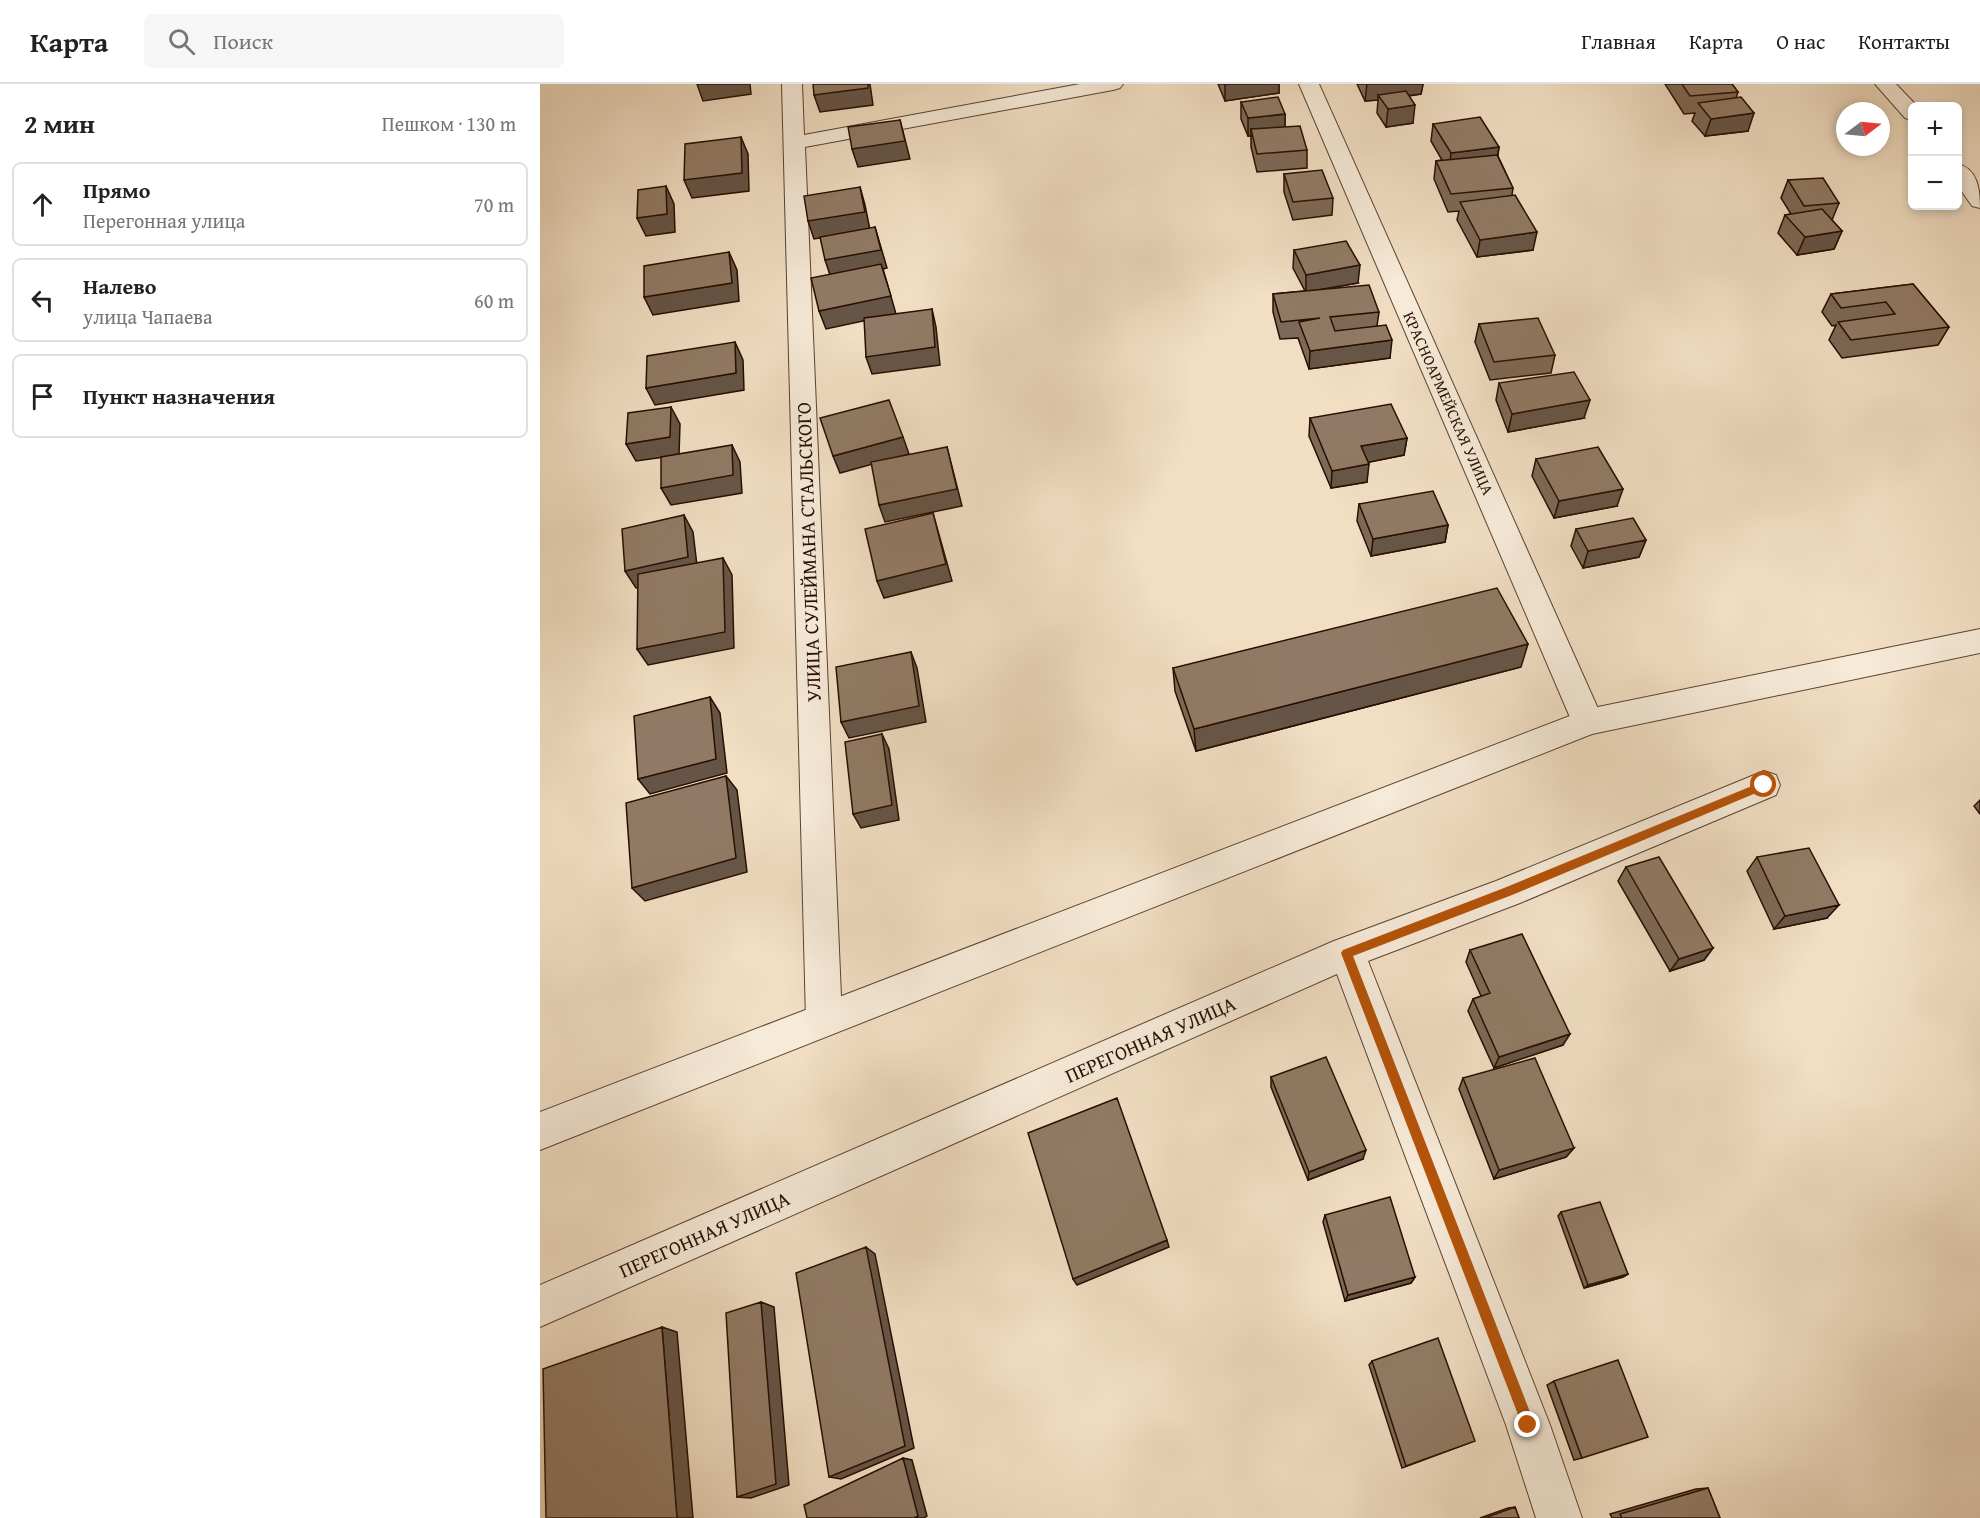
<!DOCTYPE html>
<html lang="ru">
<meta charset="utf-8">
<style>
body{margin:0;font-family:"Gentium Book Plus",serif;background:#f6f6f6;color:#202124}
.controls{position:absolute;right:18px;top:18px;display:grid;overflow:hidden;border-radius:9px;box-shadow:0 3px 9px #0003}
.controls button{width:54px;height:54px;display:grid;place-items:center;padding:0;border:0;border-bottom:2px solid #e0e0e0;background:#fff;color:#202124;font:30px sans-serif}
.compass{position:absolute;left:1296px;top:18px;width:54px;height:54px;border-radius:50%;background:#fff;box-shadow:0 3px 9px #0003;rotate:74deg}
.stop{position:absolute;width:18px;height:18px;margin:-14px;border:4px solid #b45309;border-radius:50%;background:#fff}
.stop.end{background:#b45309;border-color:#fff;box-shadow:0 2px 6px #0008}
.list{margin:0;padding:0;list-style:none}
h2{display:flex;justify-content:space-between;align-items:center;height:78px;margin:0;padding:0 24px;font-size:26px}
h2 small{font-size:20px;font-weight:400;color:#757577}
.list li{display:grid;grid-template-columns:39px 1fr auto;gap:18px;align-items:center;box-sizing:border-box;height:84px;margin:0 12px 12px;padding:0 12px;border:2px solid #e0e0e0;border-radius:9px}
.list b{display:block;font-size:22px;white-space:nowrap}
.list p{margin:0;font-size:20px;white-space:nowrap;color:#757577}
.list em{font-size:20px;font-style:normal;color:#757577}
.icon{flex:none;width:33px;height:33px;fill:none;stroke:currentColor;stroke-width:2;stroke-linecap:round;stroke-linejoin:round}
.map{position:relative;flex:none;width:1440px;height:1434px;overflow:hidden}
header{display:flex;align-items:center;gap:36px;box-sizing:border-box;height:84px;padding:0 30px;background:#fff;border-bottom:2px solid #e0e0e0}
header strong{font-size:28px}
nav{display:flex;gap:33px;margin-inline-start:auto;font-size:21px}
.search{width:420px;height:54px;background:#f6f6f6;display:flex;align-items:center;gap:15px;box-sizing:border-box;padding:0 21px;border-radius:9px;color:#757577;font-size:22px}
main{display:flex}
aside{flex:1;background:#fff}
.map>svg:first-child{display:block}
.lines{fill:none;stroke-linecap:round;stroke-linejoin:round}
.minor-casing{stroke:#5a4231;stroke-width:2}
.tertiary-casing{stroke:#5a4231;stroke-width:2}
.minor{fill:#f6ead8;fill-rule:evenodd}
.tertiary{fill:#f6ead8;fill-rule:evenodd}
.wall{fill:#7d6957;stroke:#280e00;stroke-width:1.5}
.shaded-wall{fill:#665547;stroke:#280e00;stroke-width:1.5}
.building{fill:#917a65;stroke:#280e00;stroke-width:1.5}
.route{fill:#b45309}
.labels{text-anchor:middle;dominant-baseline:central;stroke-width:4.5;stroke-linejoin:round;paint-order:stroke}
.far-street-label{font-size:16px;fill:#280e00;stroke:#f6ead8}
.street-label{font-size:20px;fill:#280e00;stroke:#f6ead8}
</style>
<header>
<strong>Карта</strong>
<div class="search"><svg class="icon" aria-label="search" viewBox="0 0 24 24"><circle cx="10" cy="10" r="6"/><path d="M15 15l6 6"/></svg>Поиск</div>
<nav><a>Главная</a><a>Карта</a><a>О нас</a><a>Контакты</a></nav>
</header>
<main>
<aside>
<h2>2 мин<small>Пешком · 130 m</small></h2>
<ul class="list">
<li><svg class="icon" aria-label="ahead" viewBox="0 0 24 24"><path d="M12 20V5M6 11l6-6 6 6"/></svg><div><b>Прямо</b><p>Перегонная улица</p></div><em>70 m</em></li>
<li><svg class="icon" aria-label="left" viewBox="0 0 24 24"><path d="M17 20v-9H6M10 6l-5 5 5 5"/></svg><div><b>Налево</b><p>улица Чапаева</p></div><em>60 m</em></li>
<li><svg class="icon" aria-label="arrive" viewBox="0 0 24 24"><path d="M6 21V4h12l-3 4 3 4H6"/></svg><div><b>Пункт назначения</b></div></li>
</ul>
</aside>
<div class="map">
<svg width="1440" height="1434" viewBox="0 0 1440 1434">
<rect width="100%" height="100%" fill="#f1dec3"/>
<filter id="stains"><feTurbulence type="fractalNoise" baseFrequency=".00333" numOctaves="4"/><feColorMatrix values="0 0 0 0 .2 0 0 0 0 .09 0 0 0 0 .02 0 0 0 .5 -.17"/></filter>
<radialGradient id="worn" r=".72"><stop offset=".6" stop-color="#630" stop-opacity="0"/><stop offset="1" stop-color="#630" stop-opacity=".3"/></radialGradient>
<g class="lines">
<defs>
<path id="minor" d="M 242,0 L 262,0 L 264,51 L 540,0 L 583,0 L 580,4 L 573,6 L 265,63 L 302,936 L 297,948 L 284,953 L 271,948 L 266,936 Z
M 759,0 L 779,0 L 1064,638 L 1059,647 L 1048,651 L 1037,647 L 1032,638 Z
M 1335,0 L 1356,0 L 1377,22 L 1372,22 L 1372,36 L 1365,34 Z
M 1418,80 C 1438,85 1440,106 1440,124 L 1432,122 L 1418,102 Z
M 1224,687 L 1236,691 L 1240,701 L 1236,711 L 980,819 L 828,877 L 1010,1341 L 1042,1434 L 996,1434 L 966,1341 L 797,890 L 0,1243 L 0,1201 L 794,857 L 956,797 Z"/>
<path id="tertiary" d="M 1440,545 L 1440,569 L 1052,650 L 0,1066 L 0,1028 L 1048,625 Z"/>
</defs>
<use href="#minor" class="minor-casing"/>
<use href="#tertiary" class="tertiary-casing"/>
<use href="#minor" class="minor"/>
<use href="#tertiary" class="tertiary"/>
</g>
<path class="wall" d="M 678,0 L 739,0 L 739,9 L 685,17 Z
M 817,0 L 883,0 L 881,10 L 869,12 L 873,39 L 846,43 L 837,29 L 838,16 L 825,17 Z
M 1125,0 L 1192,0 L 1198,8 L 1196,14 L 1208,47 L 1165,52 L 1152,37 L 1155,29 L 1144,30 Z
M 701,18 L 745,30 L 745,43 L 767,66 L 767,84 L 717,88 L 711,63 L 711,52 L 708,52 L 701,35 Z
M 893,40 L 959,63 L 958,72 L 973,104 L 972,111 L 993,166 L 937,173 L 917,136 L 919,127 L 908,128 L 894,95 L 896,77 L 902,76 L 891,57 Z
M 744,90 L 793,114 L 792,131 L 753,136 L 744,108 Z
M 1248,96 L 1299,119 L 1292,136 L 1302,147 L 1294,165 L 1257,171 L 1238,149 L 1245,131 L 1251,130 L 1241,114 Z
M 754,166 L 818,199 L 783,205 L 839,228 L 837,242 L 850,274 L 769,285 L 758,254 L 740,255 L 733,228 L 733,210 L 765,207 L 753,184 Z
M 1373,200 L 1409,243 L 1398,261 L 1302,274 L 1289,256 L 1296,241 L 1292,242 L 1282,228 L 1291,210 Z
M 939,240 L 1015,271 L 1011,289 L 950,296 L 935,258 Z
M 959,299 L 1044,334 L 968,348 L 956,316 Z
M 770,334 L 867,354 L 864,371 L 828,378 L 827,398 L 791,404 L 769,352 Z
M 996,375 L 1077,422 L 1014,434 L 992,392 Z
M 819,420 L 908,441 L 905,458 L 831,472 L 817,437 Z
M 1036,445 L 1106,456 L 1099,473 L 1043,484 L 1031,462 Z
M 981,583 L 656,667 L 635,607 L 633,584 Z
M 1440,716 L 1440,730 L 1434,722 Z
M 1217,773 L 1287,834 L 1234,845 L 1207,787 Z
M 1086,783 L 1173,864 L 1164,876 L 1130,887 L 1078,797 Z
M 930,866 L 1023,961 L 954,984 L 928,927 L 933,915 L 941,912 L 926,878 Z
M 731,993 L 823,1075 L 768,1096 L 731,1003 Z
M 923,994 L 1034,1064 L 1026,1073 L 954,1095 L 919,1005 Z
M 1021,1128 L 1088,1190 L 1083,1193 L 1044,1204 L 1018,1132 Z
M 785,1131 L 875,1193 L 871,1199 L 805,1217 L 783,1138 Z
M 832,1277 L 929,1359 L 862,1384 L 829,1281 Z
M 1014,1297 L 1042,1374 L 1034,1376 L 1007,1301 Z
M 1168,1404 L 1180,1434 L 1072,1434 L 1070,1430 L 1156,1405 Z
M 975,1423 L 979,1434 L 940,1434 L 968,1424 Z"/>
<path class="shaded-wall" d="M 157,0 L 210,0 L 211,10 L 163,17 Z
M 328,0 L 330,0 L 333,21 L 280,28 L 274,11 Z
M 685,0 L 739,0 L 739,9 L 685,17 Z
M 827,0 L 883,0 L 881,10 L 841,15 L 838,11 L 838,16 L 825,17 Z
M 875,21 L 873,39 L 846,43 L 848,25 Z
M 1214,29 L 1208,47 L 1165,52 L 1171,35 Z
M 745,30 L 745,48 L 711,45 L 711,52 L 708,52 L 708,34 Z
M 360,36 L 370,75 L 318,83 L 312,65 Z
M 201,53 L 208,70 L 209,107 L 152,114 L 144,96 Z
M 959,63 L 956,80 L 909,87 L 911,69 Z
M 126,102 L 134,120 L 135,148 L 106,152 L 97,134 Z
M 320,103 L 325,121 L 330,146 L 274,155 L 268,137 Z
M 335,143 L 347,184 L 343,185 L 356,230 L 286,245 L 279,227 L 291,194 L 285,176 Z
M 1302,147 L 1294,165 L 1257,171 L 1265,153 Z
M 997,148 L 993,166 L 937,173 L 940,156 Z
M 189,168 L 197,186 L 199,217 L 113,231 L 104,213 Z
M 820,181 L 818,199 L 766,208 L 766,191 Z
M 392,225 L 396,243 L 400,281 L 332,290 L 326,273 Z
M 852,256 L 850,274 L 769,285 L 770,267 Z
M 195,258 L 203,276 L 204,306 L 115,321 L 106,304 Z
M 1050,316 L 1044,334 L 968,348 L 972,330 Z
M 131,323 L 140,340 L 139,371 L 96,377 L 86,360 Z
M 363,353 L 369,370 L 300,389 L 293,372 Z
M 867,354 L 864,371 L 820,380 L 821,362 Z
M 192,361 L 200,378 L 202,409 L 131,421 L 121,404 Z
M 407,363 L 422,422 L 345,438 L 339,421 Z
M 829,380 L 827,398 L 791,404 L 792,387 Z
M 1083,405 L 1077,422 L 1014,434 L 1019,417 Z
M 393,429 L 412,497 L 344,514 L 337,497 Z
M 144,431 L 153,448 L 158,490 L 96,504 L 85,487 Z
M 908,441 L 905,458 L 831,472 L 833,455 Z
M 1106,456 L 1099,473 L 1043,484 L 1048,467 Z
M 183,474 L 192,491 L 194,564 L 108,581 L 97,565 Z
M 988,560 L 981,583 L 656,667 L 654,645 Z
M 371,568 L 377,584 L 386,638 L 309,654 L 301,638 Z
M 170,613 L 180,629 L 187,689 L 110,710 L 98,695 Z
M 342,650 L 349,665 L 359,736 L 321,744 L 313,730 Z
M 186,692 L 197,706 L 207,788 L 105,817 L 92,804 Z
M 1299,821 L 1287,834 L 1234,845 L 1245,832 Z
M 1173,864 L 1164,876 L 1130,887 L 1139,875 Z
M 1030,950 L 1023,961 L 954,984 L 959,973 Z
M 1034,1064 L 1026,1073 L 954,1095 L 959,1086 Z
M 826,1066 L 823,1075 L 768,1096 L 769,1088 Z
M 627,1156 L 629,1163 L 537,1201 L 533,1195 Z
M 326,1163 L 335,1170 L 374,1364 L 301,1395 L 289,1393 Z
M 1088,1190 L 1083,1193 L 1044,1204 L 1048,1201 Z
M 875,1193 L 871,1199 L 805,1217 L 808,1211 Z
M 221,1218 L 234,1223 L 249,1401 L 211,1414 L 197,1413 Z
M 122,1243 L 137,1248 L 153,1434 L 137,1434 Z
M 363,1374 L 372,1376 L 387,1432 L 384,1434 L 374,1434 Z"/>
<path class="building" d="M 273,0 L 328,0 L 328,4 L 274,11 Z
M 1142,0 L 1192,0 L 1198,8 L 1150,12 Z
M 866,7 L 875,21 L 848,25 L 838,11 Z
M 738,13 L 745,30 L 708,34 L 701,18 Z
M 1201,13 L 1214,29 L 1171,35 L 1158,19 Z
M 940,33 L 959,63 L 911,69 L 893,40 Z
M 360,36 L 365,57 L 312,65 L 308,43 Z
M 760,42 L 767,66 L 717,70 L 711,45 Z
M 201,53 L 202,89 L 144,96 L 145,60 Z
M 957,71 L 973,104 L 911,110 L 896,77 Z
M 782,86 L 793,114 L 753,118 L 744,90 Z
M 1283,94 L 1299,119 L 1264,122 L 1248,96 Z
M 126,102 L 127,130 L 97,134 L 98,106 Z
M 320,103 L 325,128 L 268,137 L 264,112 Z
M 975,111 L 997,148 L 940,156 L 920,118 Z
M 1282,125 L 1302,147 L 1265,153 L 1245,131 Z
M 335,143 L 341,166 L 285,176 L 280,153 Z
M 806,157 L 820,181 L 766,191 L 754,166 Z
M 189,168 L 192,199 L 104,213 L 104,182 Z
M 341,180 L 351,212 L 279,227 L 271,194 Z
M 1373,200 L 1409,243 L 1311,256 L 1298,238 L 1355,230 L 1346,218 L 1301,224 L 1291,210 Z
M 829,201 L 839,228 L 790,233 L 795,247 L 846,241 L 852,256 L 770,267 L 759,238 L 780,234 L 741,238 L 733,210 Z
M 392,225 L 395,263 L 326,273 L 324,234 Z
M 998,234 L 1015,271 L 954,278 L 939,240 Z
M 195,258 L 196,289 L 106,304 L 107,272 Z
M 1034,288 L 1050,316 L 972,330 L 959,299 Z
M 349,316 L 363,353 L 293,372 L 280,334 Z
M 851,320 L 867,354 L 821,362 L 829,380 L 792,387 L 770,334 Z
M 131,323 L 130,353 L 86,360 L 88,329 Z
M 192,361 L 193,391 L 121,404 L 121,373 Z
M 407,363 L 417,405 L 339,421 L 331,378 Z
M 1058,363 L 1083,405 L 1019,417 L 996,375 Z
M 893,407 L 908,441 L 833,455 L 819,420 Z
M 393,429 L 406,480 L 337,497 L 325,445 Z
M 144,431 L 148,473 L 85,487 L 82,445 Z
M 1093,434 L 1106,456 L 1048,467 L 1036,445 Z
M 183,474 L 185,548 L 97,565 L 98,490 Z
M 957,504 L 988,560 L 654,645 L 633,584 Z
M 371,568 L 379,622 L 301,638 L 296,583 Z
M 170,613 L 176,675 L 98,695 L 94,632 Z
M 342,650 L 352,721 L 313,730 L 305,658 Z
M 186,692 L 196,774 L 92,804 L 86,719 Z
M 1269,764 L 1299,821 L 1245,832 L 1217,773 Z
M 1119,773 L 1173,864 L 1139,875 L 1086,783 Z
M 982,850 L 1030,950 L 959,973 L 933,915 L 950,909 L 930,866 Z
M 786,973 L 826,1066 L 769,1088 L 731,993 Z
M 995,974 L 1034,1064 L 959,1086 L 923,994 Z
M 577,1014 L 627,1156 L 533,1195 L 488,1049 Z
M 850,1113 L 875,1193 L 808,1211 L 785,1131 Z
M 1060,1118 L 1088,1190 L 1048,1201 L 1021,1128 Z
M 326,1163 L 365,1362 L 289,1393 L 256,1189 Z
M 221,1218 L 236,1400 L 197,1413 L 186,1229 Z
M 122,1243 L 137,1434 L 6,1434 L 3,1285 Z
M 898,1254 L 935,1357 L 866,1382 L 832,1277 Z
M 1078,1276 L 1108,1353 L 1042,1374 L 1014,1297 Z
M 363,1374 L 378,1432 L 374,1434 L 267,1434 L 264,1421 Z
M 1168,1404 L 1180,1434 L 1082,1434 L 1080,1430 Z
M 975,1423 L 979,1434 L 945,1434 Z"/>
<path class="route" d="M 1224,697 L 1229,701 L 1228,704 L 972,811 L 813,872 L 995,1341 L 993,1346 L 988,1347 L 984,1346 L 982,1341 L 801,869 L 803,866 L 964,804 Z"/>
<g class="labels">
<g class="far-street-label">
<text transform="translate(909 319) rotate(66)">КРАСНОАРМЕЙСКАЯ УЛИЦА</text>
</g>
<g class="street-label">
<text transform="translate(268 468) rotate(-92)">УЛИЦА СУЛЕЙМАНА СТАЛЬСКОГО</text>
<text transform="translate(610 955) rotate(-24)">ПЕРЕГОННАЯ УЛИЦА</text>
<text transform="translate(164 1150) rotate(-24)">ПЕРЕГОННАЯ УЛИЦА</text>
</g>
</g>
<rect width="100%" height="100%" filter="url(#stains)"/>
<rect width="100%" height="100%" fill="url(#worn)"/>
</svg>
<div class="controls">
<button>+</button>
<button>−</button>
</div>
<svg class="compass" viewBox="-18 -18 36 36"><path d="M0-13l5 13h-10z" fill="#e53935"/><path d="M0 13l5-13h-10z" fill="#757577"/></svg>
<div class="stop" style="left:1224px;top:701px"></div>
<div class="stop end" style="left:988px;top:1341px"></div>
</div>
</main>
